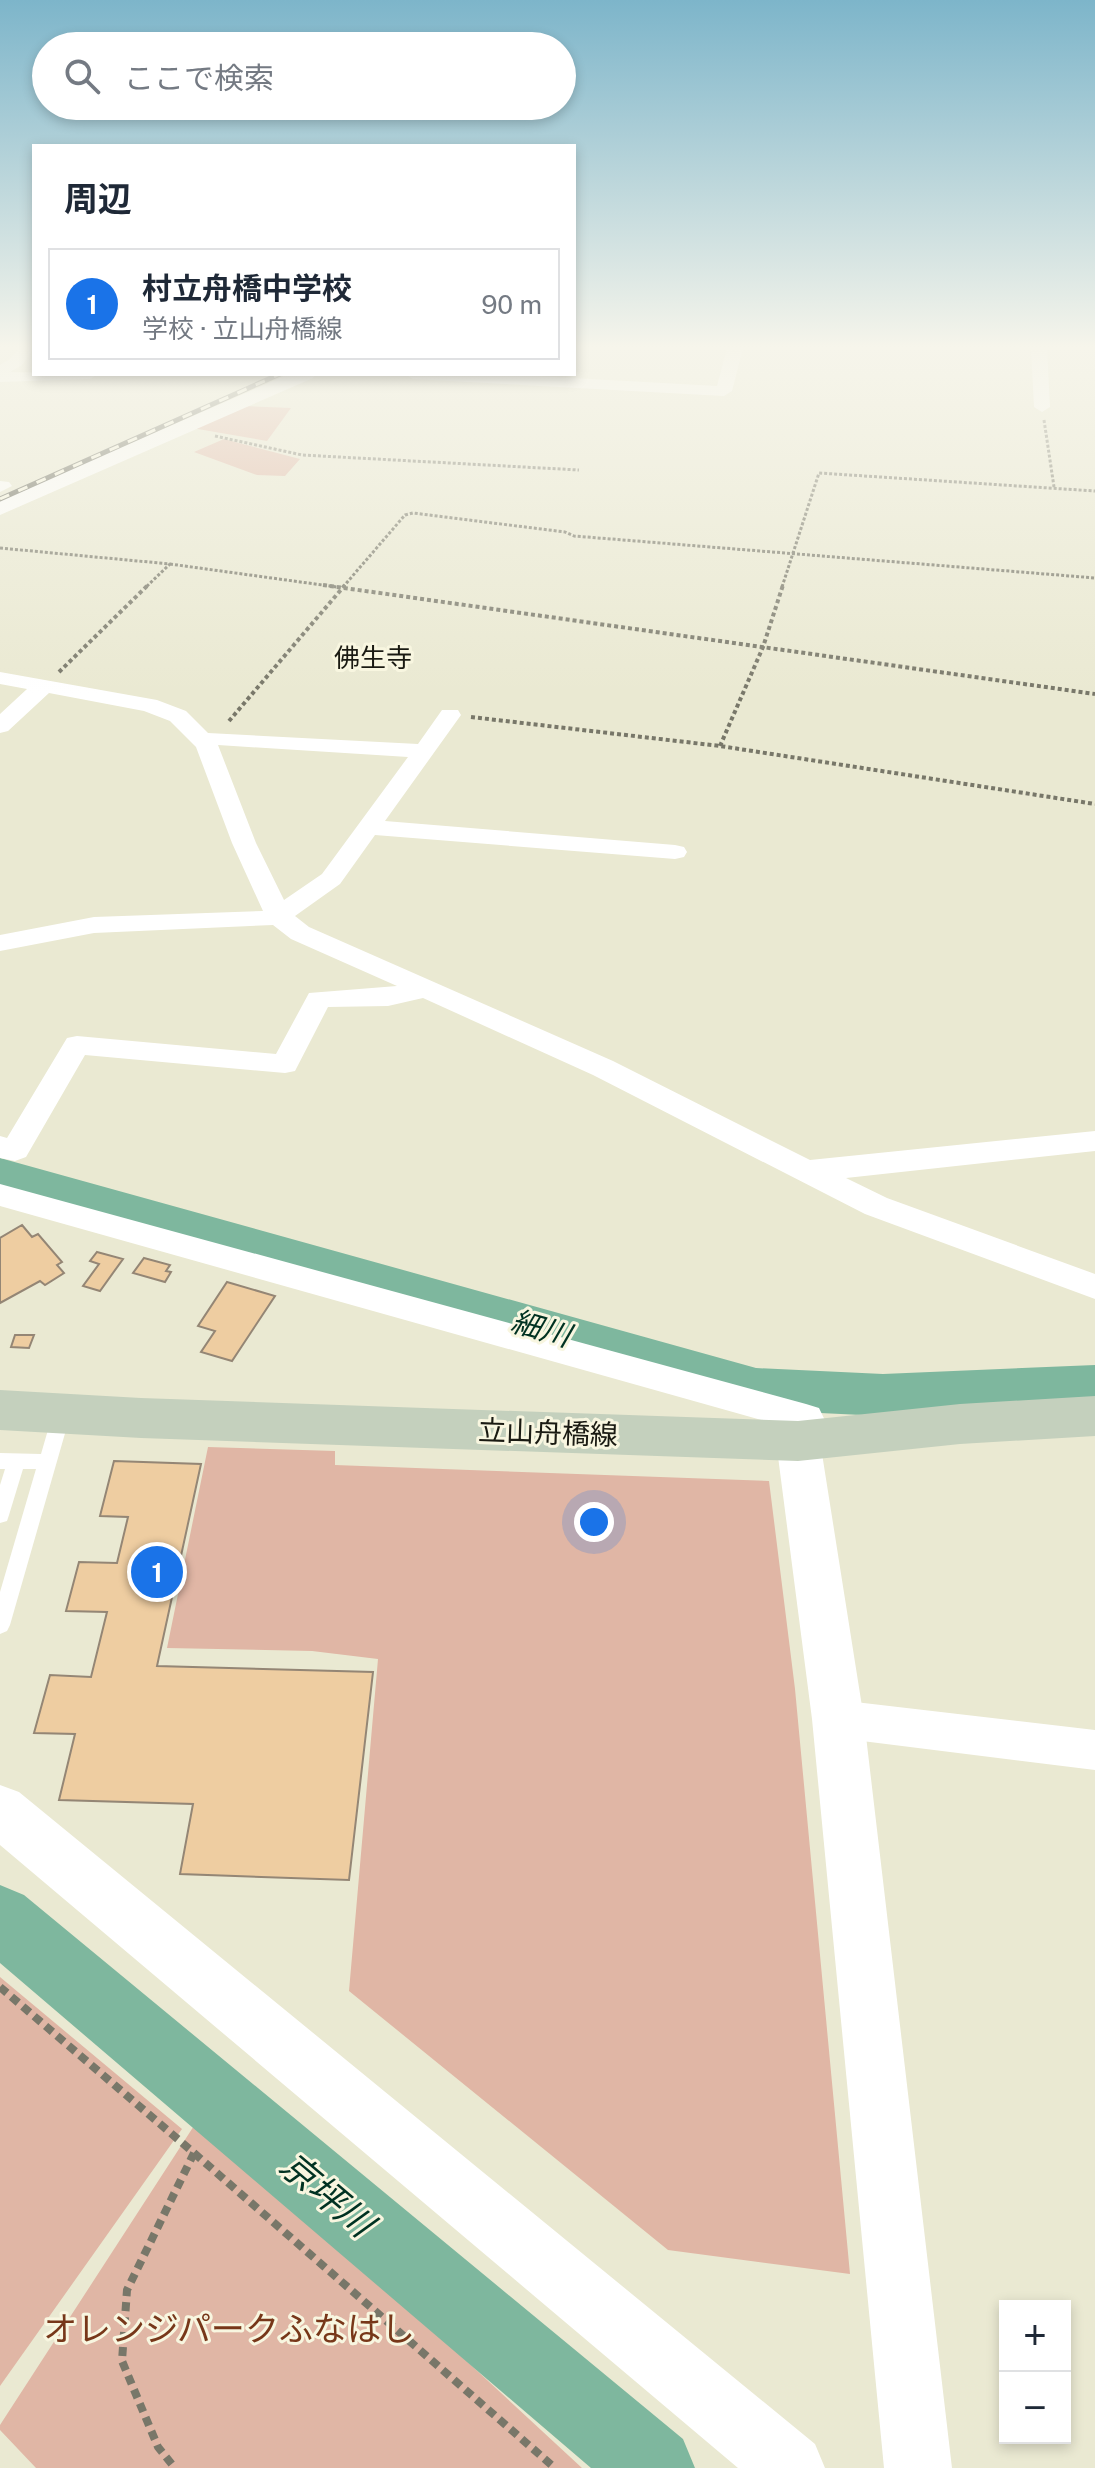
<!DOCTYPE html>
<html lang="ja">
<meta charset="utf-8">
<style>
body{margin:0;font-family:"Public Sans","Noto Sans JP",sans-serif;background:#f2f2f3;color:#1f2937}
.controls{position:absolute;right:24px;bottom:24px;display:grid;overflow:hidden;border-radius:0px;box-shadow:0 4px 12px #0003}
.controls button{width:72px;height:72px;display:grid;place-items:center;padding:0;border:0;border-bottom:2px solid #e0e1e3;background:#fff;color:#1f2937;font:40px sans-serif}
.you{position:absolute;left:594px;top:1522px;width:28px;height:28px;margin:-20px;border:6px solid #fff;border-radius:50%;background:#1a73e8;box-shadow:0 0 0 12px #1a73e833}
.badge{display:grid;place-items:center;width:52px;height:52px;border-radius:50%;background:#1a73e8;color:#fff;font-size:26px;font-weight:700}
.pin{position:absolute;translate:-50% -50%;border:4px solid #fff;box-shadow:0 2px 8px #0006}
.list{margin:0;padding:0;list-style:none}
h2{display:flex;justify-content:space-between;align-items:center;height:104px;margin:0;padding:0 32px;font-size:34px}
h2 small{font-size:26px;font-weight:400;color:#747a83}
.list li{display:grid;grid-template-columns:52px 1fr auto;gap:24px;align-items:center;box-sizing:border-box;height:112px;margin:0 16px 16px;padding:0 16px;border:2px solid #e0e1e3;border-radius:0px}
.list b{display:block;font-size:30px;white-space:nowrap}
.list p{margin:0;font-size:26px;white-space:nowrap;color:#747a83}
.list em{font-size:26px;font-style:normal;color:#747a83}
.icon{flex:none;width:44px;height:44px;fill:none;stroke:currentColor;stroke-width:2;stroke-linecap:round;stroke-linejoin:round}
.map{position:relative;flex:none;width:1095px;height:2468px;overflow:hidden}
.search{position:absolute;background:#fff;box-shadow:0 4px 12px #0003;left:32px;top:32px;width:544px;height:88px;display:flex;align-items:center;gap:20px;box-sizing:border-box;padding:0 28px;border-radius:44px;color:#747a83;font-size:30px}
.panel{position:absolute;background:#fff;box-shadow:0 4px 12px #0003;left:32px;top:144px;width:544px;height:232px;border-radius:0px}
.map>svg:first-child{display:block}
.green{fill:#e0b6a5}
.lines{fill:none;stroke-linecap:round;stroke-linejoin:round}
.river{fill:#7eb79e;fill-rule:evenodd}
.building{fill:#eecda1;stroke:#948675;stroke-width:2}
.path-far2{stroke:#787769;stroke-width:3;stroke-dasharray:3 2;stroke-linecap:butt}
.path-far1{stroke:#787769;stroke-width:4;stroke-dasharray:4 3;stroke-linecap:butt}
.path{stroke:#787769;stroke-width:8;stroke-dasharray:9 6;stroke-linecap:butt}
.service{fill:#fff;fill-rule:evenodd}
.minor{fill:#fff;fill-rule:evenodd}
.tertiary{fill:#fff;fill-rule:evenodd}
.secondary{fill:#c4d0bd;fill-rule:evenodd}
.rail-casing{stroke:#656558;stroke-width:5}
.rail{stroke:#f8f6e0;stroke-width:3;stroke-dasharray:10;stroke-linecap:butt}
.labels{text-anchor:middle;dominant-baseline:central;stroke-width:6;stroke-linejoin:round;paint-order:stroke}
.far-neighbourhood-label{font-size:26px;fill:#1a1a12;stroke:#f8f6e0}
.street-label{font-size:28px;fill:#1a1a12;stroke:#f8f6e0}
.water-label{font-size:30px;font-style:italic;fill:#003222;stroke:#f8f6e0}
.near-park-label{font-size:34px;fill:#773719;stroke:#f8f6e0}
.near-water-label{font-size:36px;font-style:italic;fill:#003222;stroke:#f8f6e0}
</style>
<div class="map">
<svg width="1095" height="2468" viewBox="0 0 1095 2468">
<rect width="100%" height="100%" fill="#eae9d2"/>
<path class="green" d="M 244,406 L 291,408 L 267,441 L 192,428 Z
M 224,439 L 300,459 L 285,476 L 257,475 L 194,452 Z
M 208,1447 L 335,1451 L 335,1465 L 769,1481 L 795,1689 L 850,2274 L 668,2250 L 349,1991 L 378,1659 L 312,1651 L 167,1648 Z
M 0,1977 L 182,2129 L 0,2386 Z
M 201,2115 L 582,2468 L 36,2468 L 0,2430 L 0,2425 Z"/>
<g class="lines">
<path class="river" d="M 0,1158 L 756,1368 L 883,1374 L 1095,1365 L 1095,1407 L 883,1416 L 756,1410 L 0,1190 Z
M 0,1885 L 24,1895 L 683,2439 L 695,2468 L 591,2468 L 0,1963 Z"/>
</g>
<path class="building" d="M 22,1225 L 32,1237 L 38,1234 L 62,1262 L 57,1265 L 64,1273 L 45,1285 L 40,1281 L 0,1303 L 0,1238 Z
M 97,1252 L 123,1259 L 100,1291 L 83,1286 L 99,1264 L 90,1261 Z
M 144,1258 L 170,1265 L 166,1271 L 171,1272 L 165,1282 L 133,1273 Z
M 227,1282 L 275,1296 L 232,1361 L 201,1352 L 215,1331 L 198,1326 Z
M 15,1335 L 34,1335 L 29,1348 L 11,1347 Z
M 114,1461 L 201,1464 L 157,1666 L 373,1672 L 349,1880 L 180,1874 L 193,1804 L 59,1800 L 75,1734 L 34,1733 L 50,1675 L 91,1677 L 107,1612 L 66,1611 L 79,1562 L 117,1563 L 128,1517 L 100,1516 Z"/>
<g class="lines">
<path class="path-far2" d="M 1044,420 L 1054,487
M 215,436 L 302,455 L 579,470
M 0,548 L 170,564 L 146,587
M 170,564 L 337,587
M 343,587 L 405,515 L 413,513 L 565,532 L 574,536 L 1095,578
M 782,587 L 819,473 L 1095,491"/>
<path class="path-far1" d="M 323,585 L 1095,694
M 59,672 L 148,585
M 471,717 L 720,746 L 1095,804
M 229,721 L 345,585
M 720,746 L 763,647 L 783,585"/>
<path class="path" d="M 0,1987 L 194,2153 L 127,2290 L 122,2361 L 158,2447 L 175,2468
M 194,2153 L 555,2468"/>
<path class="service" d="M 61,1409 L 67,1411 L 70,1416 L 10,1625 L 7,1631 L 0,1634 L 0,1592 L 36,1469 L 23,1469 L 9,1515 L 7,1521 L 0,1523 L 0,1485 L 5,1469 L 0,1469 L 0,1453 L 41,1454 L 52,1416 L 55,1411 Z"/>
<path class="minor" d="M 19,348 L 34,349 L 22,365 L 10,372 L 98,374 L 90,379 L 0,382 L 0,365 L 10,359 Z
M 727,348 L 743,348 L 732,391 L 724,396 L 413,379 L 405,374 L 501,374 L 717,386 Z
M 1031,348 L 1047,348 L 1050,407 L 1042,412 L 1034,407 Z
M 0,481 L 9,482 L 12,486 L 0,492 Z
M 0,672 L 157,700 L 186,711 L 208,733 L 418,744 L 442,710 L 458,710 L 461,715 L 385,821 L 675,845 L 684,847 L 687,852 L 684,857 L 675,859 L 375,835 L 340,884 L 295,916 L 309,927 L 613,1061 L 810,1160 L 1095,1131 L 1095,1151 L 846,1178 L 887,1198 L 1095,1274 L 1095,1299 L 865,1214 L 593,1075 L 423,998 L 388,1006 L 328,1007 L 295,1071 L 285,1073 L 85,1055 L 26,1157 L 15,1161 L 0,1158 L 0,1136 L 7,1138 L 67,1038 L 77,1036 L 276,1054 L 309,993 L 397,986 L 291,939 L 273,925 L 94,933 L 0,951 L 0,935 L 94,917 L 263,911 L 232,843 L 196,747 L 170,721 L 144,711 L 49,693 L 8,731 L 0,733 L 0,714 L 27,689 L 0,684 ZM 218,745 L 408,757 L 322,874 L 284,900 L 256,843 Z
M 0,1184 L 806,1404 L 819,1408 L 834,1439 L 829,1449 L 816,1454 L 803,1449 L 793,1429 L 0,1206 Z
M 838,1700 L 1095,1730 L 1095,1770 L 838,1738 L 823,1733 L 817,1719 L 823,1705 Z"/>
<path class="tertiary" d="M 289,374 L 316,374 L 313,378 L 0,515 L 0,500 Z
M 798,1423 L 814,1428 L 820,1441 L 864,1719 L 952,2468 L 884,2468 L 812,1719 L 776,1441 L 782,1428 Z
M 0,1785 L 19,1792 L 815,2444 L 825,2468 L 738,2468 L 0,1845 Z"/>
<path class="secondary" d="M 0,1390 L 141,1398 L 798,1421 L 960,1404 L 1095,1396 L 1095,1436 L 960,1444 L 798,1461 L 141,1438 L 0,1430 Z"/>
<defs>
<path id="rail" d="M 0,499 L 280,374"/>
</defs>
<use href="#rail" class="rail-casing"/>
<use href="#rail" class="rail"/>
</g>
<linearGradient id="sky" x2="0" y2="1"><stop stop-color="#7db5ca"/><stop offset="0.5" stop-color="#f6f5eb"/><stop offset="1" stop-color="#f6f5eb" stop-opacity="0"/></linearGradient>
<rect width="1095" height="694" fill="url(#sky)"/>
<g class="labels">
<g class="far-neighbourhood-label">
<text x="373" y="657">佛生寺</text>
</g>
<g class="street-label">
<text transform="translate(548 1432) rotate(2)">立山舟橋線</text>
</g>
<g class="water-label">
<text transform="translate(541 1328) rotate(16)">細川</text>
</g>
<g class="near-park-label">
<text x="229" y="2329">オレンジパークふなはし</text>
</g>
<g class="near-water-label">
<text transform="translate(327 2194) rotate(40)">京坪川</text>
</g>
</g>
</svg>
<div class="controls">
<button>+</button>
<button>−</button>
</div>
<div class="you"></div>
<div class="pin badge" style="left:157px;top:1572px">1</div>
<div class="search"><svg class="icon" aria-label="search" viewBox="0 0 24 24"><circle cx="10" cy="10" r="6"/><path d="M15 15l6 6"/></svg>ここで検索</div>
<section class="panel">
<h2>周辺<small></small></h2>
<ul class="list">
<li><span class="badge">1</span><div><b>村立舟橋中学校</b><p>学校 · 立山舟橋線</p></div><em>90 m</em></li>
</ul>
</section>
</div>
